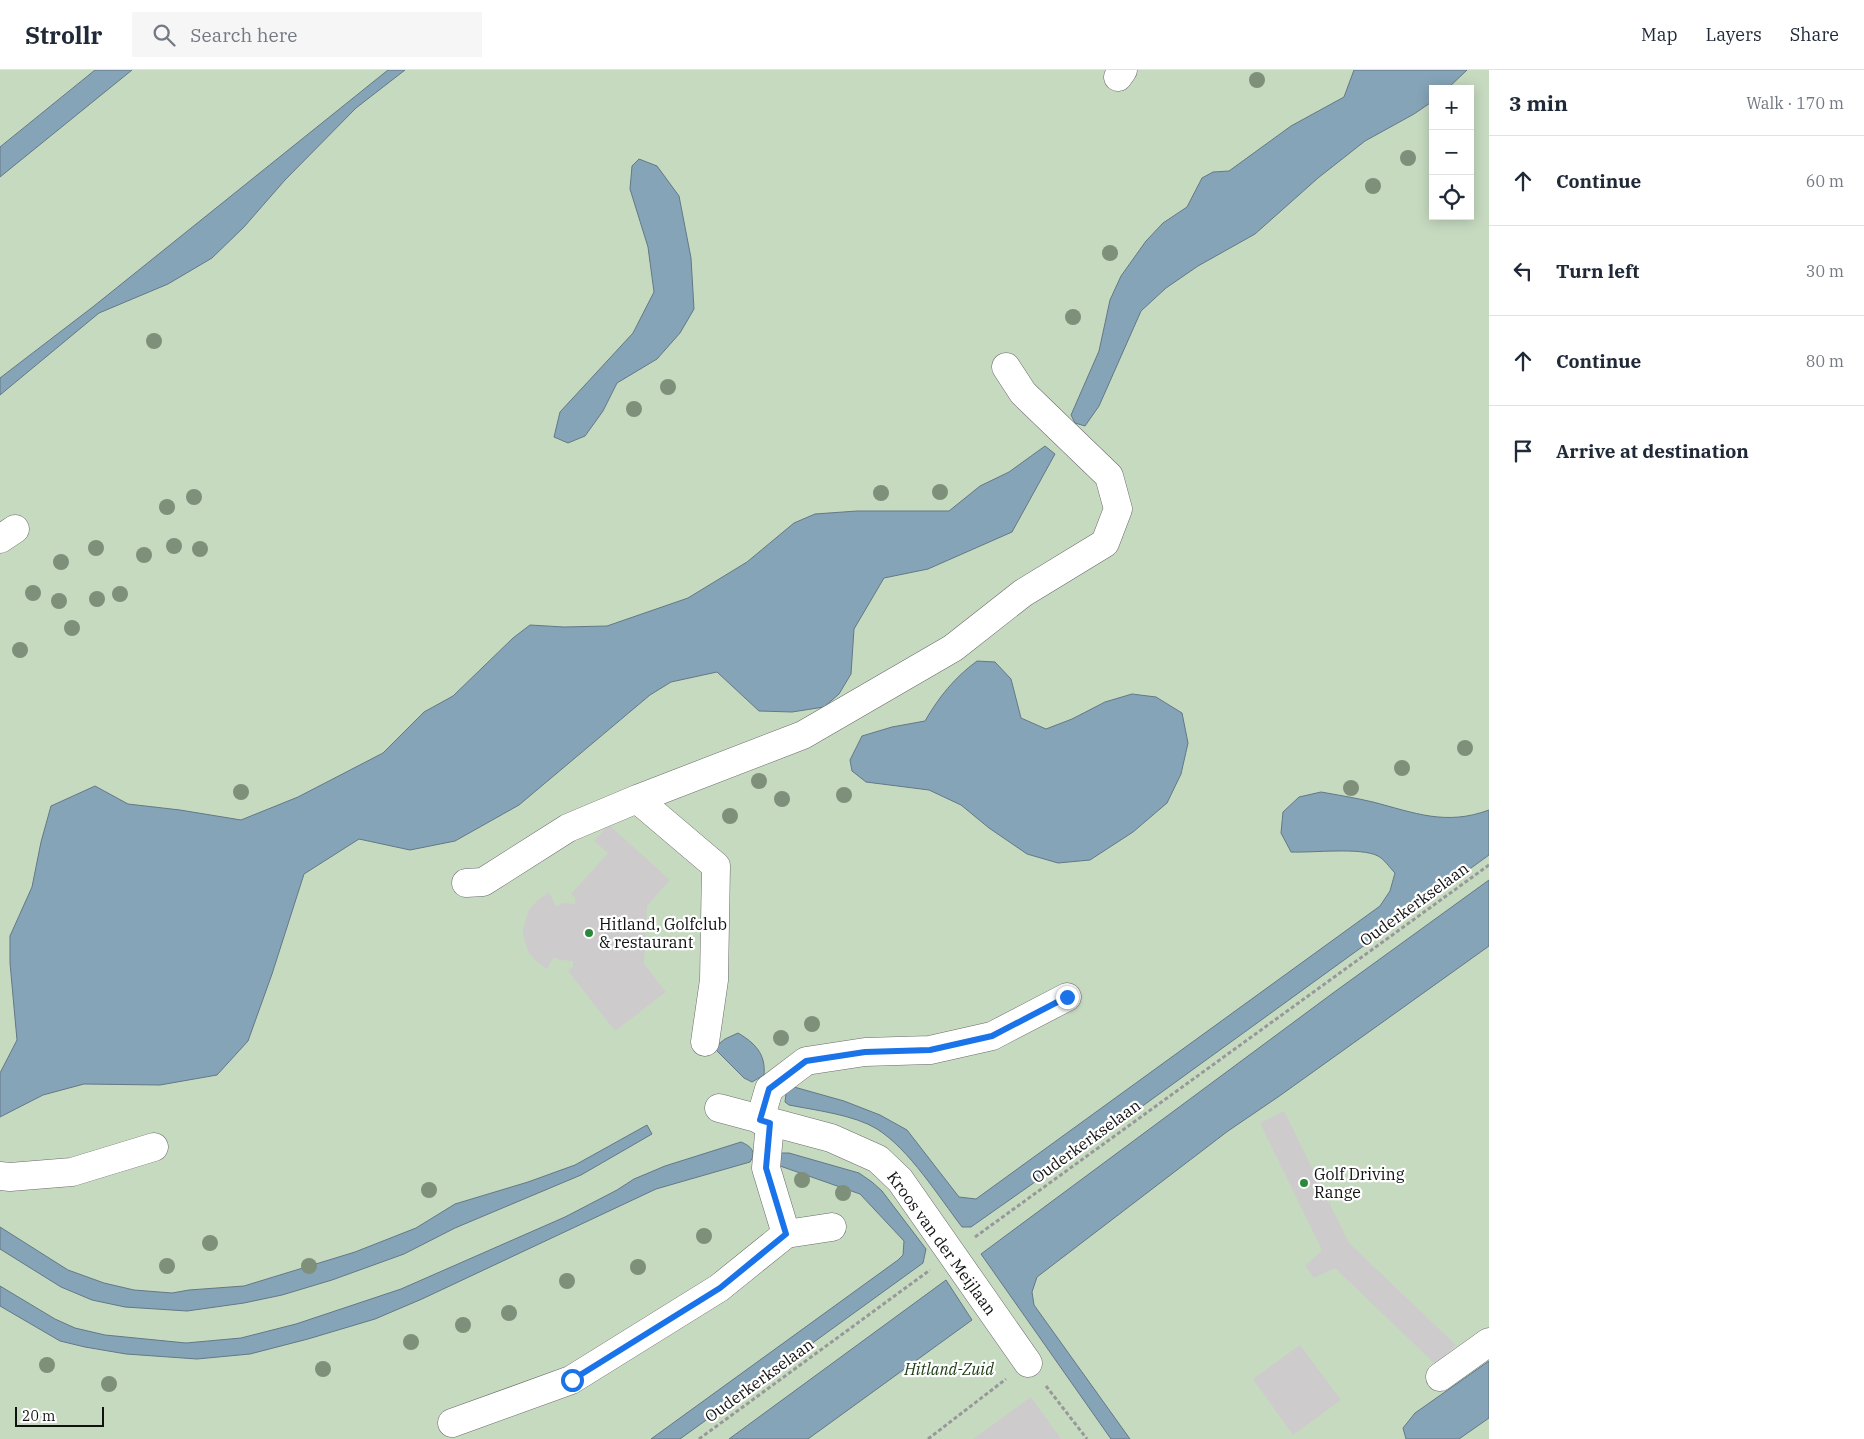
<!DOCTYPE html>
<meta charset="utf-8">
<style>
body{margin:0;font-family:"IBM Plex Serif",serif;background:#f6f6f7;color:#1f2937}
.controls{position:absolute;right:15px;top:15px;display:grid;overflow:hidden;border-radius:0px;box-shadow:0 2px 12px #0003}
.controls button{width:45px;height:45px;display:grid;place-items:center;padding:0;border:0;border-bottom:1px solid #e0e1e3;background:#fff;color:#1f2937;font:25px sans-serif}
.scale{position:absolute;left:15px;bottom:12px;width:89px;box-sizing:border-box;padding-left:5px;border:2px solid #111112;border-top:0;font-size:14px;line-height:18px;white-space:nowrap;color:#111112;-webkit-text-stroke:4px #fff;paint-order:stroke}
.stop{position:absolute;width:15px;height:15px;margin:-11px;border:4px solid #1a73e8;border-radius:50%;background:#fff}
.stop.end{background:#1a73e8;border-color:#fff;box-shadow:0 1px 5px #0008}
.list{margin:0;padding:0;list-style:none}
h2{display:flex;justify-content:space-between;align-items:center;height:65px;margin:0;padding:0 20px;font-size:21px}
h2 small{font-size:16px;font-weight:400;color:#747a83}
.list li{display:grid;grid-template-columns:32px 1fr auto;gap:15px;align-items:center;box-sizing:border-box;height:90px;padding:0 20px;border-top:1px solid #e0e1e3}
.list b{display:block;font-size:19px;white-space:nowrap}
.list em{font-size:16px;font-style:normal;color:#747a83}
.icon{flex:none;width:28px;height:28px;fill:none;stroke:currentColor;stroke-width:2;stroke-linecap:round;stroke-linejoin:round}
.map{position:relative;flex:none;width:1489px;height:1369px;overflow:hidden}
header{display:flex;align-items:center;gap:30px;box-sizing:border-box;height:70px;padding:0 25px;background:#fff;border-bottom:1px solid #e0e1e3}
header strong{font-size:24px}
nav{display:flex;gap:28px;margin-inline-start:auto;font-size:18px}
.search{width:350px;height:45px;background:#f6f6f7;display:flex;align-items:center;gap:12px;box-sizing:border-box;padding:0 18px;border-radius:0px;color:#747a83;font-size:19px}
main{display:flex}
aside{flex:1;background:#fff}
.map>svg:first-child{display:block}
.green{fill:#c6dac0;fill-rule:evenodd}
.water{fill:#86a4b8;stroke:#637886}
.building{fill:#cdcbcc}
.lines{fill:none;stroke-linecap:round;stroke-linejoin:round}
.minor-casing{stroke:#6a6a6c;stroke-width:29}
.path{stroke:#98989a;stroke-width:3;stroke-dasharray:4 2.5;stroke-linecap:butt}
.minor{stroke:#fff;stroke-width:28}
.tree{fill:#7e8f7a}
.route{stroke:#1a73e8;stroke-width:6}
.poi-dot{fill:#2b893b;stroke:#fff;stroke-width:2}
.labels{text-anchor:middle;dominant-baseline:central;stroke-width:4.5;stroke-linejoin:round;paint-order:stroke}
.street-label{font-size:16px;fill:#111112;stroke:#fff}
.poi-label{font-size:16px;fill:#111112;stroke:#fff;text-anchor:start}
.park-label{font-size:16px;font-style:italic;fill:#1d3c14;stroke:#fff}
</style>
<header>
<strong>Strollr</strong>
<div class="search"><svg class="icon" aria-label="search" viewBox="0 0 24 24"><circle cx="10" cy="10" r="6"/><path d="M15 15l6 6"/></svg>Search here</div>
<nav><a>Map</a><a>Layers</a><a>Share</a></nav>
</header>
<main>
<div class="map">
<svg width="1489" height="1369" viewBox="0 0 1489 1369">
<rect width="100%" height="100%" fill="#f4f4f6"/>
<path class="green" d="M 0,0 L 95,0 L 0,77 Z
M 123,0 L 1489,0 L 1489,1369 L 0,1369 L 0,92 ZM 1433,19 L 1470,19 L 1470,146 L 1433,146 Z"/>
<path class="water" d="M 95,0 L 132,0 L 0,107 L 0,77 Z
M 388,0 L 405,0 L 356,38 L 285,110 L 244,157 L 212,188 L 168,214 L 99,243 L 0,325 L 0,308 L 94,236 Z
M 1354,0 L 1467,0 L 1447,19 L 1433,19 L 1433,31 L 1414,44 L 1365,71 L 1318,108 L 1255,164 L 1198,196 L 1166,218 L 1141,241 L 1099,336 L 1085,356 L 1075,353 L 1071,345 L 1099,281 L 1110,230 L 1121,206 L 1146,171 L 1163,153 L 1187,137 L 1202,108 L 1213,102 L 1229,101 L 1291,56 L 1344,27 Z
M 639,89 L 657,96 L 679,126 L 691,188 L 694,239 L 680,263 L 657,289 L 617,313 L 603,341 L 585,366 L 568,373 L 554,367 L 560,342 L 633,263 L 654,222 L 648,177 L 630,119 L 632,96 Z
M 1045,376 L 1055,384 L 1012,462 L 928,499 L 884,508 L 854,559 L 851,604 L 839,624 L 824,637 L 792,642 L 759,641 L 717,602 L 671,612 L 650,625 L 519,735 L 455,771 L 410,780 L 359,769 L 304,804 L 272,904 L 248,971 L 217,1005 L 160,1015 L 84,1014 L 43,1025 L 0,1047 L 0,1003 L 17,970 L 10,893 L 10,866 L 32,817 L 41,772 L 51,736 L 95,716 L 128,734 L 180,740 L 241,750 L 298,727 L 383,683 L 424,642 L 453,626 L 513,568 L 530,555 L 564,557 L 607,556 L 688,528 L 747,492 L 794,453 L 815,444 L 857,441 L 949,441 L 980,416 L 1009,402 Z
M 977,591 L 995,592 L 1011,609 L 1021,648 L 1046,659 L 1072,649 L 1105,632 L 1132,624 L 1156,627 L 1182,643 L 1188,673 L 1181,704 L 1167,733 L 1133,762 L 1090,790 L 1058,793 L 1027,784 L 989,758 L 961,735 L 929,720 L 866,712 L 852,701 L 850,690 L 862,666 L 892,657 L 925,651 C 939,627 954,608 977,591 Z
M 1321,722 C 1338,725 1356,728 1373,732 C 1415,743 1446,756 1489,740 L 1489,785 L 1126,1048 L 971,1157 L 962,1157 C 939,1127 909,1079 877,1059 C 855,1045 814,1040 789,1035 L 785,1032 L 787,1015 L 844,1031 L 880,1045 L 907,1060 L 959,1127 L 976,1129 L 1380,836 L 1390,821 L 1395,803 C 1390,798 1384,789 1378,786 C 1361,777 1312,783 1291,782 L 1281,763 L 1283,742 L 1299,727 Z
M 1489,810 L 1489,876 L 1278,1027 L 1228,1061 L 1037,1207 L 1032,1222 L 1034,1235 L 1130,1369 L 1111,1369 L 981,1184 L 1333,923 Z
M 738,963 C 755,973 766,984 764,1005 L 752,1012 L 744,1008 L 714,978 L 725,969 Z
M 647,1055 L 652,1064 L 581,1105 L 455,1158 L 404,1184 L 332,1210 L 282,1225 L 244,1233 L 187,1241 L 125,1237 L 92,1230 L 61,1217 L 0,1179 L 0,1157 L 68,1200 L 104,1213 L 134,1220 L 172,1223 L 189,1220 L 244,1216 L 355,1182 L 416,1158 L 455,1134 L 528,1112 L 575,1095 Z
M 741,1072 C 751,1076 757,1082 750,1092 L 656,1119 L 422,1229 L 375,1249 L 308,1269 L 250,1284 L 197,1289 L 126,1284 L 85,1277 L 60,1271 L 0,1236 L 0,1216 L 55,1249 L 75,1258 L 105,1265 L 186,1273 L 241,1268 L 296,1254 L 401,1219 L 565,1147 L 617,1120 L 634,1109 L 665,1096 Z
M 781,1083 L 789,1083 L 859,1103 L 872,1112 L 882,1121 L 926,1179 L 923,1193 L 680,1369 L 651,1369 L 898,1190 L 903,1185 L 904,1171 L 860,1124 L 780,1096 Z
M 946,1210 L 972,1250 L 808,1369 L 729,1369 Z
M 1489,1291 L 1489,1348 L 1459,1369 L 1406,1369 L 1403,1358 L 1415,1343 Z"/>
<path class="building" d="M 609,755 L 670,810 L 647,836 L 644,894 L 666,922 L 615,961 L 568,901 L 573,897 L 573,891 L 560,890 L 554,887 L 547,899 L 538,893 L 529,883 L 525,873 L 523,862 L 525,851 L 529,840 L 538,830 L 547,824 L 549,822 L 556,836 L 564,833 L 575,834 L 575,828 L 571,824 L 608,783 L 594,771 Z
M 1284,1041 L 1349,1173 L 1456,1275 L 1436,1295 L 1335,1198 L 1314,1208 L 1305,1196 L 1322,1180 L 1260,1053 Z
M 1300,1275 L 1341,1330 L 1293,1365 L 1253,1309 Z
M 1031,1327 L 1061,1369 L 973,1369 Z"/>
<g class="lines">
<defs>
<path id="minor" d="M 1118,7 L 1123,0
M 0,469 L 15,459
M 637,729 L 803,665 L 953,578 L 1023,523 L 1105,473 L 1118,439 L 1109,406 L 1023,323 L 1006,297
M 466,813 L 483,812 L 568,758 L 637,729 L 716,796 L 714,910 L 705,972
M 719,1038 L 831,1068 L 878,1089 L 900,1110 L 1028,1293
M 760,1050 L 769,1019 L 806,991 L 865,982 L 930,980 L 992,966 L 1067,927
M 770,1053 L 766,1098 L 786,1164 L 832,1157
M 0,1106 L 10,1107 L 72,1102 L 154,1077
M 1440,1307 L 1489,1272
M 452,1353 L 571,1310 L 719,1218 L 786,1164"/>
</defs>
<use href="#minor" class="minor-casing"/>
<path class="path" d="M 975,1167 L 1489,795
M 1046,1316 L 1087,1369
M 699,1369 L 930,1200
M 928,1369 L 1006,1309"/>
<use href="#minor" class="minor"/>
</g>
<g class="tree">
<circle cx="1257" cy="10" r="8"/>
<circle cx="1408" cy="88" r="8"/>
<circle cx="1373" cy="116" r="8"/>
<circle cx="1110" cy="183" r="8"/>
<circle cx="1073" cy="247" r="8"/>
<circle cx="154" cy="271" r="8"/>
<circle cx="668" cy="317" r="8"/>
<circle cx="634" cy="339" r="8"/>
<circle cx="940" cy="422" r="8"/>
<circle cx="881" cy="423" r="8"/>
<circle cx="194" cy="427" r="8"/>
<circle cx="167" cy="437" r="8"/>
<circle cx="174" cy="476" r="8"/>
<circle cx="96" cy="478" r="8"/>
<circle cx="200" cy="479" r="8"/>
<circle cx="144" cy="485" r="8"/>
<circle cx="61" cy="492" r="8"/>
<circle cx="33" cy="523" r="8"/>
<circle cx="120" cy="524" r="8"/>
<circle cx="97" cy="529" r="8"/>
<circle cx="59" cy="531" r="8"/>
<circle cx="72" cy="558" r="8"/>
<circle cx="20" cy="580" r="8"/>
<circle cx="1465" cy="678" r="8"/>
<circle cx="1402" cy="698" r="8"/>
<circle cx="759" cy="711" r="8"/>
<circle cx="1351" cy="718" r="8"/>
<circle cx="241" cy="722" r="8"/>
<circle cx="844" cy="725" r="8"/>
<circle cx="782" cy="729" r="8"/>
<circle cx="730" cy="746" r="8"/>
<circle cx="812" cy="954" r="8"/>
<circle cx="781" cy="968" r="8"/>
<circle cx="802" cy="1110" r="8"/>
<circle cx="429" cy="1120" r="8"/>
<circle cx="843" cy="1123" r="8"/>
<circle cx="704" cy="1166" r="8"/>
<circle cx="210" cy="1173" r="8"/>
<circle cx="167" cy="1196" r="8"/>
<circle cx="309" cy="1196" r="8"/>
<circle cx="638" cy="1197" r="8"/>
<circle cx="567" cy="1211" r="8"/>
<circle cx="509" cy="1243" r="8"/>
<circle cx="463" cy="1255" r="8"/>
<circle cx="411" cy="1272" r="8"/>
<circle cx="47" cy="1295" r="8"/>
<circle cx="323" cy="1299" r="8"/>
<circle cx="109" cy="1314" r="8"/>
</g>
<g class="lines">
<path class="route" d="M 572,1310 L 720,1218 L 786,1164 L 766,1098 L 770,1053 L 760,1050 L 769,1019 L 806,991 L 865,982 L 930,980 L 992,966 L 1067,927"/>
</g>
<g class="poi-dot">
<circle cx="589" cy="863" r="5"/>
<circle cx="1304" cy="1113" r="5"/>
</g>
<g class="labels">
<g class="street-label">
<text transform="translate(1414 834) rotate(-36)">Ouderkerkselaan</text>
<text transform="translate(1086 1071) rotate(-36)">Ouderkerkselaan</text>
<text transform="translate(942 1173) rotate(54)">Kroos van der Meijlaan</text>
<text transform="translate(759 1310) rotate(-36)">Ouderkerkselaan</text>
</g>
<g class="poi-label">
<text x="599" y="854">Hitland, Golfclub<tspan x="599" dy="18">&amp; restaurant</tspan></text>
<text x="1314" y="1104">Golf Driving<tspan x="1314" dy="18">Range</tspan></text>
</g>
<g class="park-label">
<text x="949" y="1299">Hitland-Zuid</text>
</g>
</g>
</svg>
<div class="controls">
<button>+</button>
<button>−</button>
<button><svg class="icon" aria-label="locate" viewBox="0 0 24 24"><circle cx="12" cy="12" r="6"/><path d="M12 2v4M12 18v4M2 12h4M18 12h4"/></svg></button>
</div>
<div class="scale">20 m</div>
<div class="stop" style="left:572px;top:1310px"></div>
<div class="stop end" style="left:1067px;top:927px"></div>
</div>
<aside>
<h2>3 min<small>Walk · 170 m</small></h2>
<ul class="list">
<li><svg class="icon" aria-label="ahead" viewBox="0 0 24 24"><path d="M12 20V5M6 11l6-6 6 6"/></svg><div><b>Continue</b></div><em>60 m</em></li>
<li><svg class="icon" aria-label="left" viewBox="0 0 24 24"><path d="M17 20v-9H6M10 6l-5 5 5 5"/></svg><div><b>Turn left</b></div><em>30 m</em></li>
<li><svg class="icon" aria-label="ahead" viewBox="0 0 24 24"><path d="M12 20V5M6 11l6-6 6 6"/></svg><div><b>Continue</b></div><em>80 m</em></li>
<li><svg class="icon" aria-label="arrive" viewBox="0 0 24 24"><path d="M6 21V4h12l-3 4 3 4H6"/></svg><div><b>Arrive at destination</b></div></li>
</ul>
</aside>
</main>
